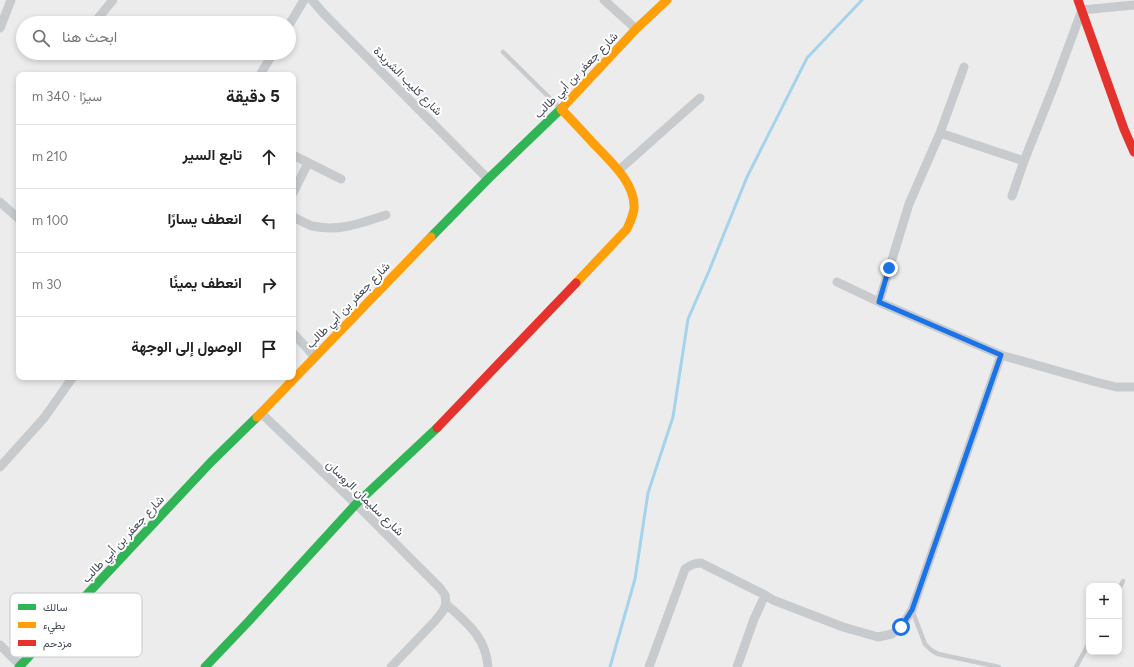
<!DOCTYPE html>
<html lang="ar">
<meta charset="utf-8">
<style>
body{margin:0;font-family:Figtree,Vazirmatn,sans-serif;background:#f2f2f2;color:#222;direction:rtl}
.controls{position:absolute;right:12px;bottom:12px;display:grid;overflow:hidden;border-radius:8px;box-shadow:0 2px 6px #0003}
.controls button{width:36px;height:36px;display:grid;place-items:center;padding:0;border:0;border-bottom:1px solid #e0e0e0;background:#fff;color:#222;font:20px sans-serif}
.stop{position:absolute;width:12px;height:12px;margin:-9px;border:3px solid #1a73e8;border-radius:50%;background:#fff}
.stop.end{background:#1a73e8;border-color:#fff;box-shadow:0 1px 4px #0008}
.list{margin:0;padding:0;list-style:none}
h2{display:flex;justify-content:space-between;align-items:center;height:52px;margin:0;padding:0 16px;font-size:17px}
h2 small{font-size:13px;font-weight:400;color:#767676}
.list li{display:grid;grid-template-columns:26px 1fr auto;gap:12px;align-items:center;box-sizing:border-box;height:64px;padding:0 16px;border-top:1px solid #e0e0e0}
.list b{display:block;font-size:15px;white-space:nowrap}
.list em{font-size:13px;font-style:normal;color:#767676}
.icon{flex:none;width:22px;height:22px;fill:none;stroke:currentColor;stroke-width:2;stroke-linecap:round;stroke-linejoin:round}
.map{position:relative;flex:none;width:1134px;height:667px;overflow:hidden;direction:ltr}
.search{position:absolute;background:#fff;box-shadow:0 2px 6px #0003;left:16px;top:16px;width:280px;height:44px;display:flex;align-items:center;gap:10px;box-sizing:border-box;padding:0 14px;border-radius:22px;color:#767676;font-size:15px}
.panel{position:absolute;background:#fff;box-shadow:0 2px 6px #0003;left:16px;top:72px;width:280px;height:308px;border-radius:8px;direction:rtl}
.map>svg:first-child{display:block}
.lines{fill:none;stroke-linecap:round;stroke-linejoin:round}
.stream{stroke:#a4d3eb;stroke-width:3}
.lane{stroke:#c8cbcd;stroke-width:4.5}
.street{stroke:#c8cbcd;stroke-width:9}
.fast{stroke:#30b455;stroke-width:9}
.slow{stroke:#ff9f0a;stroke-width:9}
.jam{stroke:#e5322d;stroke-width:9}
.route{stroke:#1a73e8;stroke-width:5}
.labels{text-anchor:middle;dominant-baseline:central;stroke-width:4;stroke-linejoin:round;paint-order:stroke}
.street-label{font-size:12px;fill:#444c59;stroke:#fff}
.key{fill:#fff;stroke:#c7c9cd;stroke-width:1}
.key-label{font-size:11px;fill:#444c59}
</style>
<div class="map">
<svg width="1134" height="667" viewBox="0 0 1134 667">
<rect width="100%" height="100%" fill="#edecec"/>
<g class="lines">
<path class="stream" d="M 610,667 L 635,579 L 648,493 L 673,417 L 688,319 L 709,271 L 747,177 L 807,58 L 862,0"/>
<path class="lane" d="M 503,52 L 560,108
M 1119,589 L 1123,581
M 912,610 L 925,644 L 931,650 L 938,654 L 999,667
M 1076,667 L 1089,643"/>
<path class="street" d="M 312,0 L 324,14 L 488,179
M 604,0 L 636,29
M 94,23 L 113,0
M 289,25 L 304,0
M 0,28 L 11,0
M 260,75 L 273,53
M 940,133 L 1024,161
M 293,155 L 341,179
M 619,170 L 700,98
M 293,193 L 308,163
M 1012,196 L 1024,161 L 1055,83 L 1082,10 L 1134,5
M 0,202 L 19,219
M 293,216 L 295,218 C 300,220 306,224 312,226 C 340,232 360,223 386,215
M 837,282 L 879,302 L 1001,355 L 1096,382 L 1116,387 L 1134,387
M 879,302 L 909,204 L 940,133 L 964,67
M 293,333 L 315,357
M 261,413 L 356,504 L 440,588 L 445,595 L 446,604
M 0,467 L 44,418 L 73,377
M 446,604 C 467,623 486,637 488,667
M 0,645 L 21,666
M 391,667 L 435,621 L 443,611 L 446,604
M 649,667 L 685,569 C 690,565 694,563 701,563 L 765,595
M 737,667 L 754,619 L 765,595 L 773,600 L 843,627 L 878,637 L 892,634 L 901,627 L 912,610 L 1001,355"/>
<path class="fast" d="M 431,237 L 488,179 L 564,106
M 19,667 L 211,462 L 257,417
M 205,667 L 248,622 L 356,504 L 437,428"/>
<path class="slow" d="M 564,106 L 636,29 L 667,0
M 561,109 C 572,120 582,131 593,143 C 609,160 636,183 634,209 C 633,216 630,222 627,229 L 576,283
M 257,417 L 431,237"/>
<path class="jam" d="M 1078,0 L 1124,129 L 1134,152
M 437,428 L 576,283"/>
</g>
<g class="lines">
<path class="route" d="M 889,268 L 879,302 L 1001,355 L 912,610 L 901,627"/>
</g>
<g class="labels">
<g class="street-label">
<text transform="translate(576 75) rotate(-46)">شارع جعفر بن أبي طالب</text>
<text transform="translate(408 81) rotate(45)">شارع كليب الشريدة</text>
<text transform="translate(348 305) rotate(-46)">شارع جعفر بن أبي طالب</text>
<text transform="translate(365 498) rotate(44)">شارع سليمان الروسان</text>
<text transform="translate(123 539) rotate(-47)">شارع جعفر بن أبي طالب</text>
</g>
</g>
<rect x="10" y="593" width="132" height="64" rx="6" class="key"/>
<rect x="18" y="604" width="18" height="6" fill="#30b455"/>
<rect x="18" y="622" width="18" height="6" fill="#ff9f0a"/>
<rect x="18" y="640" width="18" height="6" fill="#e5322d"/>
<g class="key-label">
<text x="43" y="611">سالك</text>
<text x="43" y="629">بطيء</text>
<text x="43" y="647">مزدحم</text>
</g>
</svg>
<div class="controls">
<button>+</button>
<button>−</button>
</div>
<div class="stop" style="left:901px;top:627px"></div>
<div class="stop end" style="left:889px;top:268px"></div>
<div class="search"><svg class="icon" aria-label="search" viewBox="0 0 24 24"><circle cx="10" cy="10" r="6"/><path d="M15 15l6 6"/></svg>ابحث هنا</div>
<section class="panel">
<h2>5 دقيقة<small>سيرًا · 340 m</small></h2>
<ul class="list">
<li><svg class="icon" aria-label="ahead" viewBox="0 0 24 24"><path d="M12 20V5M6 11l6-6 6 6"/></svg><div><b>تابع السير</b></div><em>210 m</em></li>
<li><svg class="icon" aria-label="left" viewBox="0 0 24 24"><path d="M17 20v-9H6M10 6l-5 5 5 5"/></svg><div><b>انعطف يسارًا</b></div><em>100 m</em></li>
<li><svg class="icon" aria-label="right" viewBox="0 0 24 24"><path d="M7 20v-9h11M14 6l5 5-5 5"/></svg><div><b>انعطف يمينًا</b></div><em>30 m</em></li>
<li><svg class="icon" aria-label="arrive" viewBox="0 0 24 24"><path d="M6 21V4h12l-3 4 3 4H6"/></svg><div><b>الوصول إلى الوجهة</b></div></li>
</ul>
</section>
</div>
